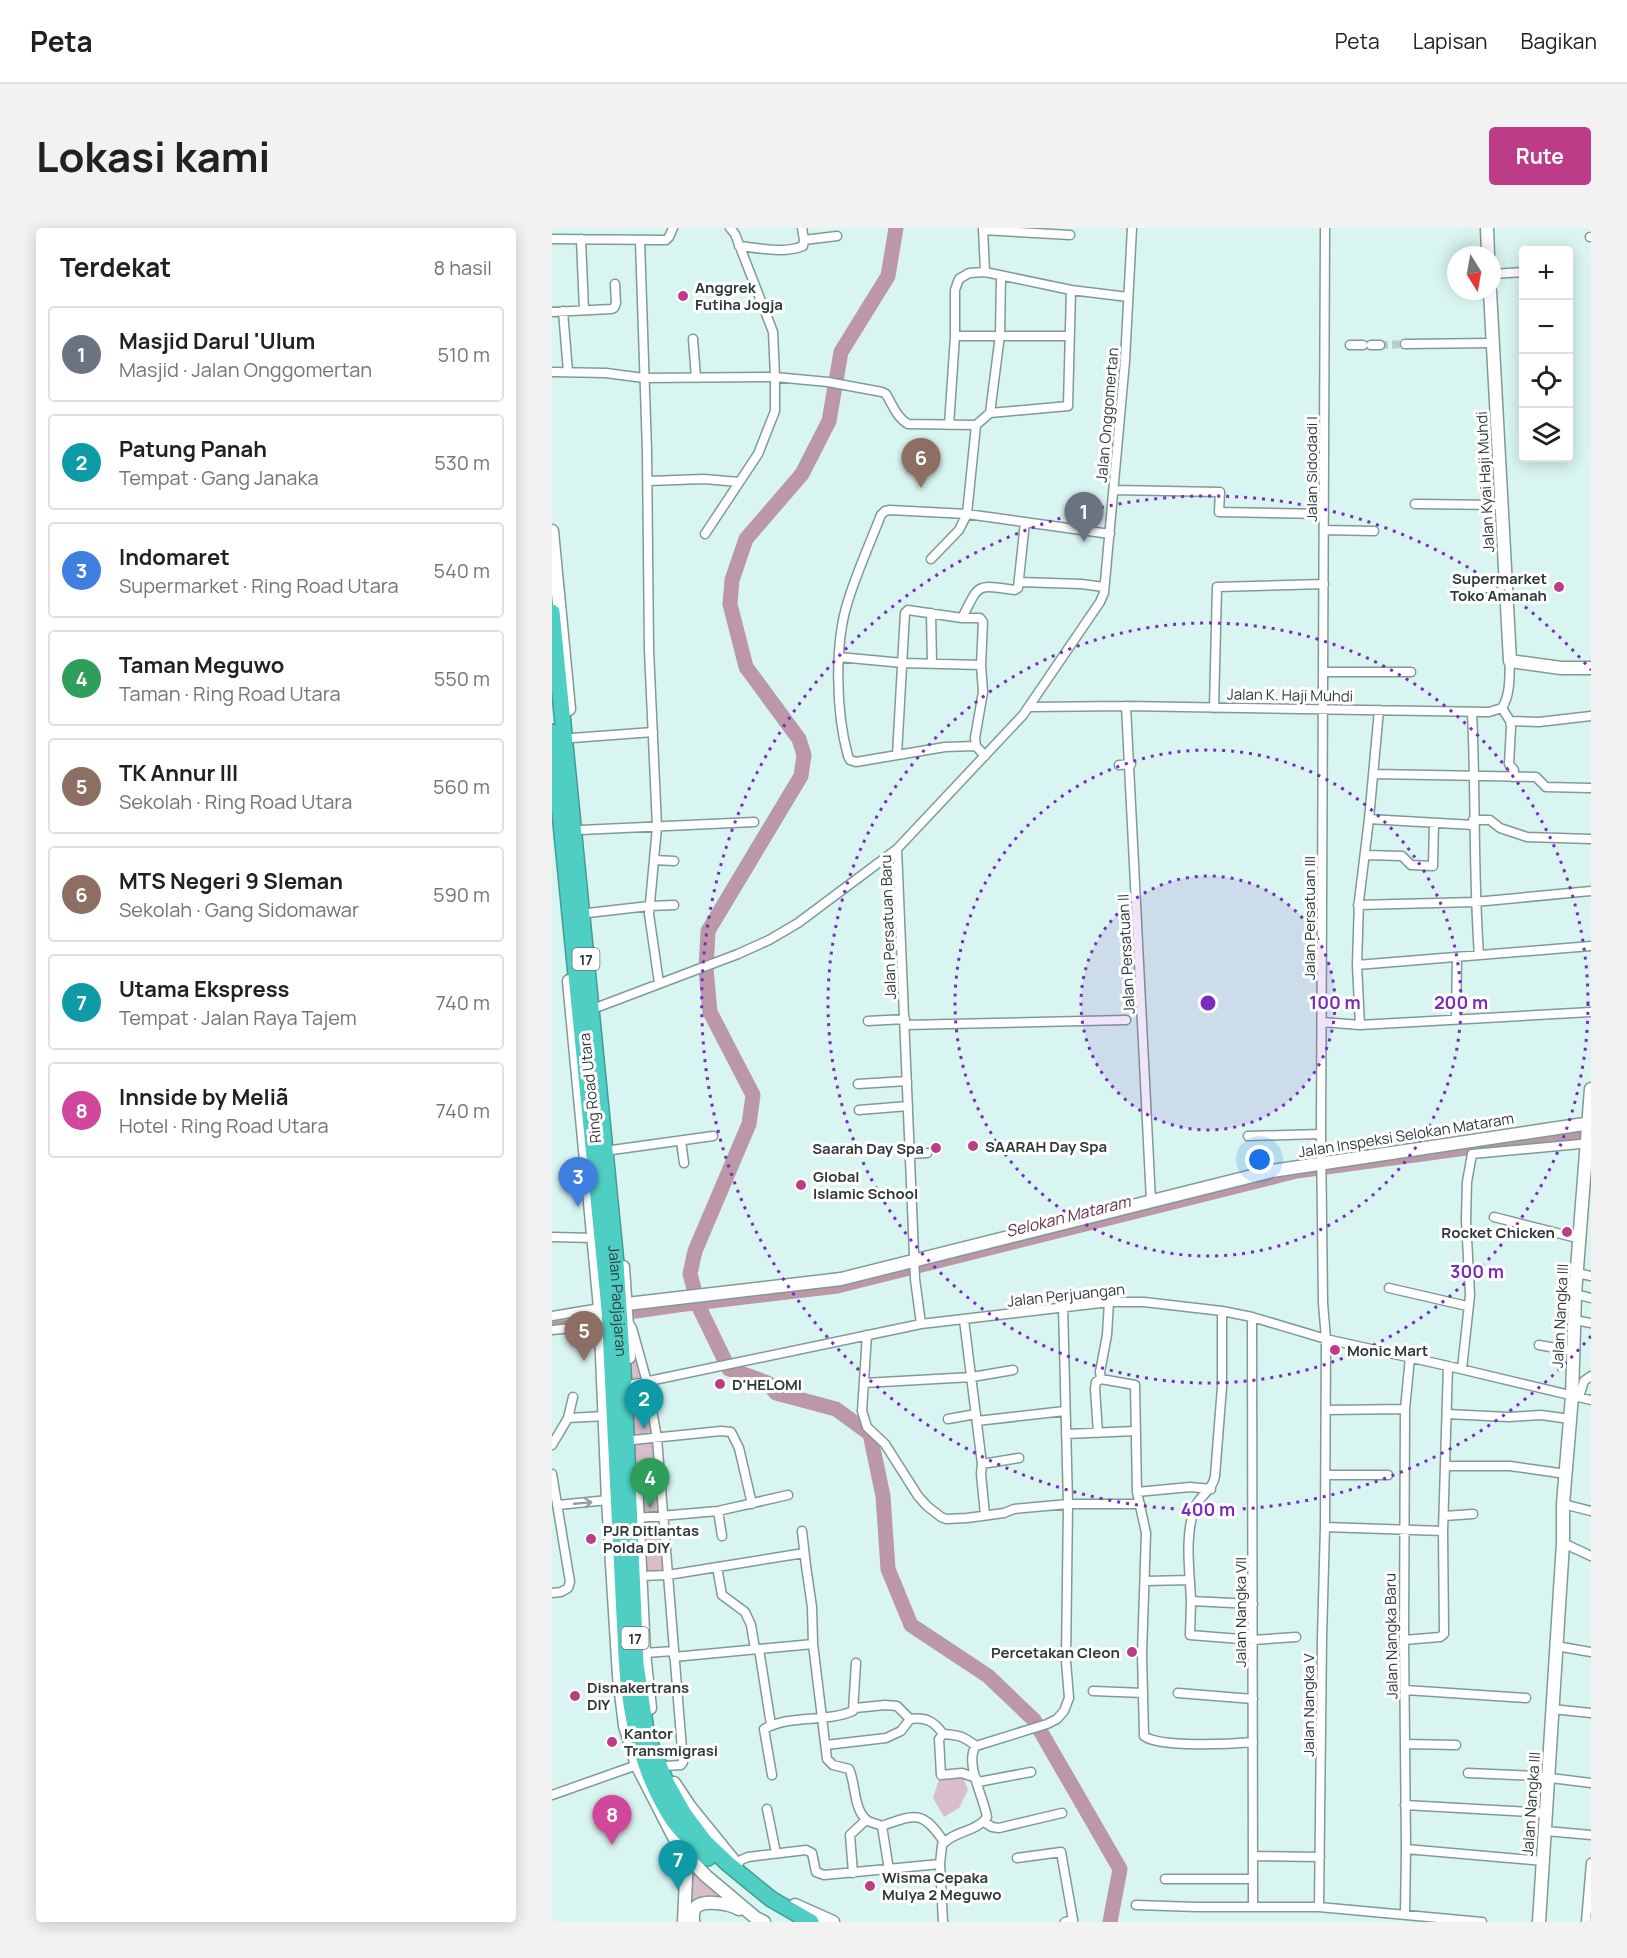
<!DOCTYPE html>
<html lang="id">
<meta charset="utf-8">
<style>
body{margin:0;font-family:Manrope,sans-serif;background:#f2f2f2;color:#202124}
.controls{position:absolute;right:18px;top:18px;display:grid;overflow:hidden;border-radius:6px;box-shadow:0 3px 15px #0003}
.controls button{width:54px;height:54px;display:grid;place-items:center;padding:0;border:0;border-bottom:2px solid #e0e0e0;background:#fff;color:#202124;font:30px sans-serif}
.compass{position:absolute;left:895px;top:18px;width:54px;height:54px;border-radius:50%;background:#fff;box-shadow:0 3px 15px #0003;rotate:169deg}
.you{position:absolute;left:708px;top:932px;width:21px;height:21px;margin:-15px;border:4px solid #fff;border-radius:50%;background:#1a73e8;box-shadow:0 0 0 9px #1a73e833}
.badge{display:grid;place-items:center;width:39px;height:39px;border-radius:50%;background:#bc3c87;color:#fff;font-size:20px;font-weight:700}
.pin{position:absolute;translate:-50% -50px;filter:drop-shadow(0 2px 3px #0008)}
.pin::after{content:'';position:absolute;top:32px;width:21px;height:18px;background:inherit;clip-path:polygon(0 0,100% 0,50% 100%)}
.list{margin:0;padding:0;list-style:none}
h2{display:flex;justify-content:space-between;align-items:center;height:78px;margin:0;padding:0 24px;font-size:26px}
h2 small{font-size:20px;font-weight:400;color:#757577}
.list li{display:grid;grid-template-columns:39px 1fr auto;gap:18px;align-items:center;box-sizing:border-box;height:96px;margin:0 12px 12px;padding:0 12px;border:2px solid #e0e0e0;border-radius:6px}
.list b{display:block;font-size:22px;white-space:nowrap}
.list p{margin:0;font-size:20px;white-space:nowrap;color:#757577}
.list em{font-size:20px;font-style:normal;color:#757577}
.icon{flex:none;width:33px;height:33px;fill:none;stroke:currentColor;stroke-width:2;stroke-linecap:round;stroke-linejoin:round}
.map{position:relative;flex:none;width:1039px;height:1694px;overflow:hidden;border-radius:6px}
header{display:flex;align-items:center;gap:36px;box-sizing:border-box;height:84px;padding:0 30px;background:#fff;border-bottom:2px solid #e0e0e0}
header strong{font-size:28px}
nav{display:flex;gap:33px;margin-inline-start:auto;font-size:21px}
.intro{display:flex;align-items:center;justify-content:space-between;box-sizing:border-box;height:144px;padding:0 36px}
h1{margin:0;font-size:42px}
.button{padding:15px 27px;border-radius:6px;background:#bc3c87;color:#fff;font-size:21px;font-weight:700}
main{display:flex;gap:36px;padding:0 36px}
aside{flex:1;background:#fff;border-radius:6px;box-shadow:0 3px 15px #0003}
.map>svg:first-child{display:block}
.green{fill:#dabdca}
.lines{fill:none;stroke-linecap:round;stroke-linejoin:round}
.canal{stroke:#bb97a8;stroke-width:9}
.river{stroke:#bb97a8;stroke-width:15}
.street-tunnel{stroke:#b7d0cc;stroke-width:8;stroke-dasharray:8 4;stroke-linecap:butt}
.street-casing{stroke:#809a97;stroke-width:11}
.secondary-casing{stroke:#809a97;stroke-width:15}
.highway-casing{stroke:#449b93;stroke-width:18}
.street{stroke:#fff;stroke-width:8}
.secondary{stroke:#fff;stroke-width:12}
.highway{stroke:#4fcfc4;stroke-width:15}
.oneway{stroke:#989d9c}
.ring{fill:none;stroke:#7b2cbf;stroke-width:3;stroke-dasharray:3 6}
.poi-dot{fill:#bc3c87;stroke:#fff;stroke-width:2}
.labels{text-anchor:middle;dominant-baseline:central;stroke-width:6;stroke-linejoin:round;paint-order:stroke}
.shield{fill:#fff;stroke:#6e7674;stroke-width:1.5}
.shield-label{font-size:14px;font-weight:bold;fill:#303b39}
.poi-label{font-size:15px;font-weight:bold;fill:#303b39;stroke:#fff;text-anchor:start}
.street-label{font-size:15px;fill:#303b39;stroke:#fff}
.water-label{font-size:16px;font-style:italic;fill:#64324c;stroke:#fff}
.centre{fill:#7b2cbf;stroke:#fff;stroke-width:3}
.ring-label{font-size:18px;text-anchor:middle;font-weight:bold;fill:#7b2cbf;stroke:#fff;stroke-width:6;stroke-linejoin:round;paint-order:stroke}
</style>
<header>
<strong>Peta</strong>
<nav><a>Peta</a><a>Lapisan</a><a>Bagikan</a></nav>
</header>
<div class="intro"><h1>Lokasi kami</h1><a class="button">Rute</a></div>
<main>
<aside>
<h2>Terdekat<small>8 hasil</small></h2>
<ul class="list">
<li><span class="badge" style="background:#6b7280">1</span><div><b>Masjid Darul 'Ulum</b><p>Masjid · Jalan Onggomertan</p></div><em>510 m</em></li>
<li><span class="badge" style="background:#0f9aa8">2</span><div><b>Patung Panah</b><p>Tempat · Gang Janaka</p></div><em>530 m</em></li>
<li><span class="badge" style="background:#3f7fe0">3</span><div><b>Indomaret</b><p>Supermarket · Ring Road Utara</p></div><em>540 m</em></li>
<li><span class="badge" style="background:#2e9e5b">4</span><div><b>Taman Meguwo</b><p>Taman · Ring Road Utara</p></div><em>550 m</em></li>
<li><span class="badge" style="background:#8d6e63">5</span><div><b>TK Annur III</b><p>Sekolah · Ring Road Utara</p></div><em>560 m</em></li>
<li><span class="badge" style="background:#8d6e63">6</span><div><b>MTS Negeri 9 Sleman</b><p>Sekolah · Gang Sidomawar</p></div><em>590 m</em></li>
<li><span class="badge" style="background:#0f9aa8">7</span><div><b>Utama Ekspress</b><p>Tempat · Jalan Raya Tajem</p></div><em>740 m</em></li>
<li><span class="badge" style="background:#d1479c">8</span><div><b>Innside by Meliã</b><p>Hotel · Ring Road Utara</p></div><em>740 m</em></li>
</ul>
</aside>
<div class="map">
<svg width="1039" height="1694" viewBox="0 0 1039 1694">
<rect width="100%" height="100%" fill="#d9f5f1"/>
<path class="green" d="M 76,1094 L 95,1153 L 116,1347 L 88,1348 Z
M 410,1546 L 416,1562 L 407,1580 L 392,1589 L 381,1570 L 388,1548 Z
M 137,1633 L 180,1675 L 139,1684 Z"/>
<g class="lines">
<path class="canal" d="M 70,1088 L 126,1080 L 286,1061 L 745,946 L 1039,906
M 0,1098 L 53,1091"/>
<path class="river" d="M 344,0 L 336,48 L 289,124 L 277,193 L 250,246 L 194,311 L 180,352 L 178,376 L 194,439 L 247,511 L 252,527 L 249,548 L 156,703 L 154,741 L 158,784 L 201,867 L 197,896 L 143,1023 L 138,1046 L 147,1079 L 177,1141 L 216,1155 L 224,1165 L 284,1181 L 318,1206 L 331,1268 L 336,1341 L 359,1397 L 436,1448 L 482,1492 L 568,1641 L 558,1694"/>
<path class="street-tunnel" d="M 828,117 L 853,116"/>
<defs>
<path id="street" d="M 431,0 L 433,44
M 431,2 L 518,7
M 1038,9 L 1039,9
M 0,11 L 114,12 L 117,9 L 121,0
M 29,11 L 32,82
M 252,12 L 285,8
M 88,13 L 95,223 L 97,422 L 105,599 L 97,686 L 107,755
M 187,18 C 207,20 232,26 251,18 L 252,12 L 250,0
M 940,46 L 972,44
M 11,83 L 16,144
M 0,84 L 59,81 L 62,80 L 64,75 L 63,56
M 403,108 L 518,108
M 141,111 L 144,150
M 853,116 L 941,115
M 798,117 L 811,117
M 819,117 L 828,117
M 0,144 L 54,145 L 92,150 L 223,149 L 276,154 L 330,164 L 334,166 C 340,176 345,190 356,196 L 424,197 L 438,185 L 516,178 L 519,62
M 438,185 L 448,107 L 449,48
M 397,197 L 403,108 L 403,62 L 407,51 L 417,45 L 433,44 L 519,62 L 576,69
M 96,253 L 152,251 L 187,254
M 562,262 L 668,264 L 667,284 L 772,286
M 863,276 L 950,277
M 772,302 L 822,303
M 153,306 L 206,226 L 223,183 L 223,149 L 221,104 L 183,6 L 178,0
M 379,331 L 407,302 L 415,286 L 424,197
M 467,354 L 529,356 L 552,359
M 925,360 L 954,360
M 379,385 L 380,435
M 410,390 L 428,390 L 431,394 L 429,437 L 431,464 L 423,510 L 424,518
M 287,429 L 351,435 L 429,437
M 772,444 L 859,444
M 574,478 L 599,973
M 477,479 L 574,478 L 937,484 L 950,480 C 959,465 957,449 958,433
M 662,480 L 665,359 L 772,356
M 950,480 L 958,493 L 959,499 L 957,536 L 962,542 L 961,549
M 920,484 C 924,565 921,646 927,727
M 958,493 L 987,494 L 1039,488
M 20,510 L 101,504
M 345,527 L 353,385 L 356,382 L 410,390 C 428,354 424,357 463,362 L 466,360 L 473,294
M 433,528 L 424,518 L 393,519 L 304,534 L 298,532 L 296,528 C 284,485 282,416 296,373 C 305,344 318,315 329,287 L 333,283 L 338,282 L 415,286 L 558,306
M 567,537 L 579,536
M 821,546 L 984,549 L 994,559 L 1039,560
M 817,591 L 921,597
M 921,592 L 938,592 L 948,600 L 975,609 L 1039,611
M 28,602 L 202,594
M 345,621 L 363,1051 L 369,1096
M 813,627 L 850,628 L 859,637 L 881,638 L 882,595
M 102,632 L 122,633
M 806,677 L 923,674 L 1039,663
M 36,685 L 97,678 L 122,677
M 805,737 L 1039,718
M 46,779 L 186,726 L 217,712 L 246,695 L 345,621 L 471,487 L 548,374 L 552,365 L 573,133 L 580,0
M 904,791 L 905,729
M 316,793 L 353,791
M 770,794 L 808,797 L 1039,784
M 353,797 L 574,792
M 808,797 L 805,737 L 807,673 L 817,591 L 827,482
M 306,856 L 355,853
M 307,882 L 356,878
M 696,908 L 769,906
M 129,913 L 132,935
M 60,922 L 161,908
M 358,926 L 375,925
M 942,989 L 1029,1011
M 0,1009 L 42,1010
M 1025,1045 L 1039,1048
M 837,1060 L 915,1078
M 1023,1066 L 1039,1070
M 0,1088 L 48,1080
M 700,1089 L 701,1679
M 412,1092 L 430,1236 L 429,1246 L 433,1287
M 1022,1092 L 1039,1095
M 76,1094 L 80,1100 L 95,1154 L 105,1210 L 131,1534 L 129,1537 L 113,1538
M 0,1102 L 49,1097
M 315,1107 L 310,1183 L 315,1199 L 333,1216 L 366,1268 L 375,1278 L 389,1289 L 394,1291 L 415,1290 L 452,1285 L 462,1281 L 516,1276 L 588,1276
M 987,1117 L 1020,1123
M 910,1141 L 918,1067 L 914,991 L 915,954 L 920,926 L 1039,915
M 549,1151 L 548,1144 L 555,1107 L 557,1074
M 312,1155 L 420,1149 L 461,1142
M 78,1157 L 369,1096 L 557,1074 L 592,1074 L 670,1083 L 700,1089 L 774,1111 L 896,1138 L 1039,1172
M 1027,1169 L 1032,1153 L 1039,1148
M 774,1182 L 853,1181
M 895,1186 L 956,1189 L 989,1187 L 1018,1191
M 16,1190 L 21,1169
M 396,1191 L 424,1186
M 425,1193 L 513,1183
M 546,1205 L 543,1161 L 544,1154 L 549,1151 L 583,1157 L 585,1264 L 594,1305 L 590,1426 L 592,1508 C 608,1520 680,1516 701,1514
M 514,1206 L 583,1203
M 81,1212 L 169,1203 L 179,1204 L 187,1220 L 200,1276
M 0,1217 L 16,1190 L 54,1188
M 430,1236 L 467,1230
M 893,1238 L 958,1238 L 1014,1246
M 0,1246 L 18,1354 L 16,1360 L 9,1364 L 0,1365
M 774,1247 L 836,1247
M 585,1264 L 638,1259 L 659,1261
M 1011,1276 L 1039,1283
M 6,1277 L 56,1272
M 166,1283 L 170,1308
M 892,1288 L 921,1286
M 85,1290 L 166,1283 L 236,1267
M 773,1299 L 891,1303
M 250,1303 L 254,1338 L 260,1379 L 261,1416 L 275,1531 L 281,1537 L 297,1541 C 304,1555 301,1583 316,1593 C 320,1595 326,1596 330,1598 L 337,1642
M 1011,1315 L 1039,1328
M 165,1339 L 170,1367 L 193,1384 L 199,1397 L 203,1421
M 88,1348 L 116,1347 L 252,1325
M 594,1353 L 638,1352
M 639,1373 C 638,1344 632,1308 643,1279 C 648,1267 661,1262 663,1248 L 670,1159 L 670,1083
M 701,1376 L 639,1373 L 638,1407 L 701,1412 L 744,1409
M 852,1412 L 888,1409 L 892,1406 L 891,1303 L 896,1138
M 1004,1418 L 1039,1424
M 207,1421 L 219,1497
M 92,1425 L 122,1423
M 122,1429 L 261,1416
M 853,1462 L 974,1470
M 541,1463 L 591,1465
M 626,1465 L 701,1471
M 303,1480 L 333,1477 L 345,1478 L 358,1491
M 1000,1481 L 1039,1485
M 854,1516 L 904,1517
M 274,1517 L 334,1510 L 349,1503 L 358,1491 C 374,1489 382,1493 391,1506
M 424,1518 C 411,1508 407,1507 391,1506 L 387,1511 L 389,1547 L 410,1545 L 424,1550
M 916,1545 L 983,1548 L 1039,1555
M 220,1547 L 212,1501 C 239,1486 273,1495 301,1483 L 304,1435
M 426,1554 L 479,1544
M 0,1567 L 85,1537
M 853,1577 L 995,1585
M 215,1581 L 224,1625
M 432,1594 L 440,1599 L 447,1600 L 510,1585
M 330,1598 C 363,1586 371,1582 392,1614
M 994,1603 L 1039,1607
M 854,1621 L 991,1633
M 701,1628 L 768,1629
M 465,1630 L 509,1624 L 521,1692 L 513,1694
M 185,1637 L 189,1632 L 196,1629 L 254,1622 L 260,1625 L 264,1644 L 272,1647 L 388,1636
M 301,1645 L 298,1607 L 314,1592
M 613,1651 L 701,1651
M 584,1677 L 645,1679 L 767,1679 L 930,1694
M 767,1679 L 770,1410 L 773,1299 L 774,1111 L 771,1075 L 769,906 L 773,0
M 853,1686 L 854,1621 L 852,1412 L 853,1181 L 858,1129
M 391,1694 L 388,1636 L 390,1617 C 401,1603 425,1604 435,1589 C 432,1570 412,1534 424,1518 L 495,1496 L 505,1491 L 512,1483 L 517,1470 L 514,1433 L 516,1276 L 511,1078
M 1034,1694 L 1039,1635"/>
<path id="secondary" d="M 935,0 L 936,27
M 938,63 L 958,433 L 1009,440 L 1039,440
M 0,303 L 17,481
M 17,753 L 48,1080 L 56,1272 L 67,1448 L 73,1498 L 85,1537 L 125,1615 L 135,1628 L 154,1648 L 204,1690 L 212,1694
M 71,1039 L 77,1129
M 75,1076 L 289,1051 L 720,943 L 1039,895
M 84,1254 L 92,1425 L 98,1480
M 122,1555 L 138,1579 L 181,1632
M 243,1677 L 281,1694
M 132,1694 L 135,1628
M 141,1694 C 141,1689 140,1683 144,1679 C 152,1671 178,1676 187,1681
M 987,1694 L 1011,1315 L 1011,1276 L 1020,1168 L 1023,1066 L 1039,861"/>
<g id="highway">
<path id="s1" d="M 0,384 L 64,1035 L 72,1159 L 84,1436 L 94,1502 L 101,1523 L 115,1556 L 132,1586 L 153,1614 L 175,1635 L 219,1671 L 259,1694"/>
<path d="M 0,504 L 57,1081 L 74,1428 C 77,1484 90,1545 121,1592 C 131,1606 144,1618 156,1630"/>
</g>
</defs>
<use href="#street" class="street-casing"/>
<use href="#secondary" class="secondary-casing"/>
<use href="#highway" class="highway-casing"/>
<use href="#street" class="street"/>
<use href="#secondary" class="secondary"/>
<use href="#highway" class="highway"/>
</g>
<defs><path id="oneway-shaft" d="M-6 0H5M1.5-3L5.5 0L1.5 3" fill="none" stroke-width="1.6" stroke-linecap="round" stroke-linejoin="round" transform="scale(1.5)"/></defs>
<use class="oneway" href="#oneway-shaft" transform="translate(31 1275) rotate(-5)"/>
<circle cx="656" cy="775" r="127" fill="#7b2cbf" fill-opacity=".12"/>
<g class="ring">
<circle cx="656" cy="775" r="127"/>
<circle cx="656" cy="775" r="253"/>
<circle cx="656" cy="775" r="380"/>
<path d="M1039 1108A507 507 0 1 1 1039 442"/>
</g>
<g class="poi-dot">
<circle cx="131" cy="68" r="6"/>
<circle cx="1007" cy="359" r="6"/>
<circle cx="421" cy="918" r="6"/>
<circle cx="384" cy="920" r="6"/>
<circle cx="249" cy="957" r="6"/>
<circle cx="1015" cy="1004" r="6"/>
<circle cx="783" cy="1122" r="6"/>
<circle cx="168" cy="1156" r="6"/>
<circle cx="39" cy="1311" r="6"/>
<circle cx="580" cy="1424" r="6"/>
<circle cx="23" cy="1468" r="6"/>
<circle cx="60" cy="1514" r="6"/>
<circle cx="318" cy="1658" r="6"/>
</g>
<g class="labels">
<g class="shield">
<rect x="20.5" y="720" width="27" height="22" rx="4.5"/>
<rect x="69.5" y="1399" width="27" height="22" rx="4.5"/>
</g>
<g class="shield-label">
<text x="34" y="731">17</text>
<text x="83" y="1410">17</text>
</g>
<g class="poi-label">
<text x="143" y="59">Anggrek<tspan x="143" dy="17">Futiha Jogja</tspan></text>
<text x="995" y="350" text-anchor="end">Supermarket<tspan x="995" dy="17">Toko Amanah</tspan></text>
<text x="433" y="918">SAARAH Day Spa</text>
<text x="372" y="920" text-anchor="end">Saarah Day Spa</text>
<text x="261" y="948">Global<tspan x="261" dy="17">Islamic School</tspan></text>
<text x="1003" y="1004" text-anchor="end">Rocket Chicken</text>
<text x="795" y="1122">Monic Mart</text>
<text x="180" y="1156">D'HELOMI</text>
<text x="51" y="1302">PJR Ditlantas<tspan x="51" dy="17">Polda DIY</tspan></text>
<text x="568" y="1424" text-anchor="end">Percetakan Cleon</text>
<text x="35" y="1459">Disnakertrans<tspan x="35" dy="17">DIY</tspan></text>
<text x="72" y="1505">Kantor<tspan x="72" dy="17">Transmigrasi</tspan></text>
<text x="330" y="1649">Wisma Cepaka<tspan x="330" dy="17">Mulya 2 Meguwo</tspan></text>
</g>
<g class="street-label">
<text transform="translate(555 187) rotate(-85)">Jalan Onggomertan</text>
<text transform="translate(759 241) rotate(-90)">Jalan Sidodadi I</text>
<text transform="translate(933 254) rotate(-93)">Jalan Kyai Haji Muhdi</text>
<text transform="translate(738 467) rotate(1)">Jalan K. Haji Muhdi</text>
<text transform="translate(757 690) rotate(-90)">Jalan Persatuan III</text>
<text transform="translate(336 699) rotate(-92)">Jalan Persatuan Baru</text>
<text transform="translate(574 726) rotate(-93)">Jalan Persatuan II</text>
<text transform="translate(38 860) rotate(-96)">Ring Road Utara</text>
<text transform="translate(854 907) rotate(-9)">Jalan Inspeksi Selokan Mataram</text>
<text transform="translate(514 1067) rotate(-6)">Jalan Perjuangan</text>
<text stroke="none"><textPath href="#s1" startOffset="692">Jalan Padjajaran</textPath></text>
<text transform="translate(1008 1088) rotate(-87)">Jalan Nangka III</text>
<text transform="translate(688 1384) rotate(-90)">Jalan Nangka VII</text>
<text transform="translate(839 1408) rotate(-91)">Jalan Nangka Baru</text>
<text transform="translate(756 1477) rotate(-90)">Jalan Nangka V</text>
<text transform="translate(979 1576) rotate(-86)">Jalan Nangka III</text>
</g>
<g class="water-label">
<text transform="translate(516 988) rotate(-14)">Selokan Mataram</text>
</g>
</g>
<circle cx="656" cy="775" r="9" class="centre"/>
<g class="ring-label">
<text x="783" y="781">100 m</text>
<text x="909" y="781">200 m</text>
<text x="925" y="1050">300 m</text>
<text x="656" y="1288">400 m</text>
</g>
</svg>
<div class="controls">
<button>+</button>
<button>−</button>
<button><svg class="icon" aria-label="locate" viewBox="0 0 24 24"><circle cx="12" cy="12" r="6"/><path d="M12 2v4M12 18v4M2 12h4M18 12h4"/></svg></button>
<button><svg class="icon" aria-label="layers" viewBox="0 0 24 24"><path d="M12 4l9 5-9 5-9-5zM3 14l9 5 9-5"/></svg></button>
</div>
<svg class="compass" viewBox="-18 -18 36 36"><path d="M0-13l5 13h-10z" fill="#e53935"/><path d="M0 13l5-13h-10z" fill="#757577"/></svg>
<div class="you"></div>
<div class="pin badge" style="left:532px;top:314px;background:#6b7280">1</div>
<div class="pin badge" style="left:92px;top:1201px;background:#0f9aa8">2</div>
<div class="pin badge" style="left:26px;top:979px;background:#3f7fe0">3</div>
<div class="pin badge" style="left:98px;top:1280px;background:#2e9e5b">4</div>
<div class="pin badge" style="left:32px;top:1133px;background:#8d6e63">5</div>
<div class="pin badge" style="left:369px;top:260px;background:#8d6e63">6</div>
<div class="pin badge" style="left:126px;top:1662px;background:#0f9aa8">7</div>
<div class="pin badge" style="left:60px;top:1617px;background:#d1479c">8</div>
</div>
</main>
